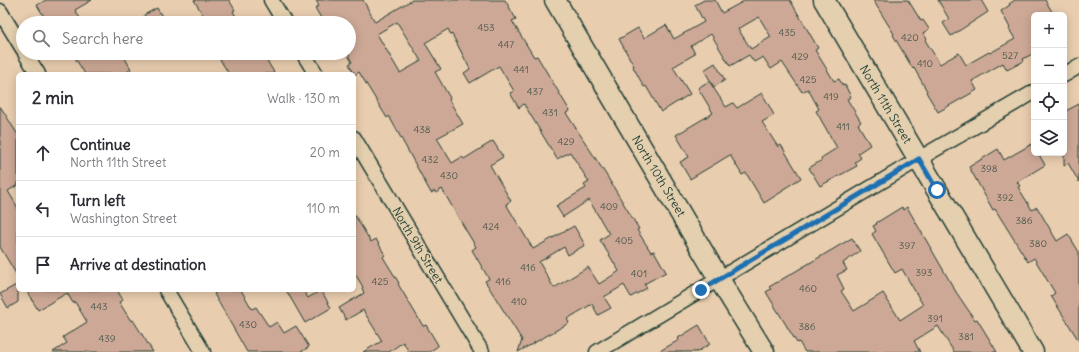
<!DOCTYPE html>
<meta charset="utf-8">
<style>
body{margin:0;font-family:Delius,sans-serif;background:#f2f2f3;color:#2b2b33}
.controls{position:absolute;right:12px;top:12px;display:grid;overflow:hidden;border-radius:6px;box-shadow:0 2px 10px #0003}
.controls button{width:36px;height:36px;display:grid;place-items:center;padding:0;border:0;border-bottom:1px solid #e1e1e2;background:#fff;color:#2b2b33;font:20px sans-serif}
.stop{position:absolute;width:12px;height:12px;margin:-9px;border:3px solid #1f6fb2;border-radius:50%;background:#fff}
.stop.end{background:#1f6fb2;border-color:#fff;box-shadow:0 1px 4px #0008}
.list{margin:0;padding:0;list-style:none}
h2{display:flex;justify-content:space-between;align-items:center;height:52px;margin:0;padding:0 16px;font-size:17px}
h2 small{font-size:13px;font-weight:400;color:#7c7c81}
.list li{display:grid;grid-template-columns:26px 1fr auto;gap:12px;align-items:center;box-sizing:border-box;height:56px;padding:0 16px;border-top:1px solid #e1e1e2}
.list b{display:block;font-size:15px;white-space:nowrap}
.list p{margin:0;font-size:13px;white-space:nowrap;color:#7c7c81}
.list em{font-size:13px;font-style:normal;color:#7c7c81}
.icon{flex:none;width:22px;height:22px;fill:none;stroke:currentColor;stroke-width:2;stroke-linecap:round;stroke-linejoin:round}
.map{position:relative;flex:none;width:1079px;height:352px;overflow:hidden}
.search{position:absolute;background:#fff;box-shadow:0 2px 10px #0003;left:16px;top:16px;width:340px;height:44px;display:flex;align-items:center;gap:10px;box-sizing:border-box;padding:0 14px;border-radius:22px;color:#7c7c81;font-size:15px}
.panel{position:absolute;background:#fff;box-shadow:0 2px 10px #0003;left:16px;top:72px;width:340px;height:220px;border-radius:6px}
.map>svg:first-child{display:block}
.building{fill:#cda896;stroke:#1f3d34;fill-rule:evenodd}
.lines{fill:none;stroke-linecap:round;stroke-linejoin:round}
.street-casing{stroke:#1f3d34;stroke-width:17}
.secondary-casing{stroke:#1f3d34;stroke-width:23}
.street{stroke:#e4cfae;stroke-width:14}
.secondary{stroke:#e4cfae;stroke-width:20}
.route{stroke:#1f6fb2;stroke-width:5}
.labels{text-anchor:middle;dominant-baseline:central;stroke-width:3;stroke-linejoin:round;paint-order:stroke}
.number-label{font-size:10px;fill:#4a584c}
.street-label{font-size:12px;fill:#1f3d34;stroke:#e4cfae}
</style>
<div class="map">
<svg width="1079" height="352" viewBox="0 0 1079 352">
<rect width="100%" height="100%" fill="#e9cdaf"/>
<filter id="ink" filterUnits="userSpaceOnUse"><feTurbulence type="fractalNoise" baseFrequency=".025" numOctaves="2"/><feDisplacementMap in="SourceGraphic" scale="8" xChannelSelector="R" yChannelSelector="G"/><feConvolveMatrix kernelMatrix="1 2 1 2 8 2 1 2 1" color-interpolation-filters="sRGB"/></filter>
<g filter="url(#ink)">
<path class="building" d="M 46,0 L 92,0 L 75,10 L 83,23 L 48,23 L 37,5 Z
M 194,0 L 229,0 L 235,10 L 233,11 L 236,17 L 226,23 L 190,23 L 203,15 Z
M 316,0 L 363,0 L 375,22 L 412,0 L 505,0 L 516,19 L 512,21 L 534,57 L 537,56 L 570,111 L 566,113 L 605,173 L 639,229 L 637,230 L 651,252 L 654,251 L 666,272 L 644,284 L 647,288 L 631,297 L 624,285 L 604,297 L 611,308 L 598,315 L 592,304 L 567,319 L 569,323 L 518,352 L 522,340 L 485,281 L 489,279 L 472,250 L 476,247 L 457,215 L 442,189 L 436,193 L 435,191 L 431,193 L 389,116 L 387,118 L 359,72 L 355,75 L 349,64 L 352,62 L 349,57 L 349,23 L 324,23 L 315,8 L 319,6 ZM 397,22 L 421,61 L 400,73 L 377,34 ZM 448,29 L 451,35 L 452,34 L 470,69 L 464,73 L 470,83 L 499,66 L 514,91 L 510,93 L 519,108 L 524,104 L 557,159 L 570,152 L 589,182 L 584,185 L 586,188 L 556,206 L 563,217 L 589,200 L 609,234 L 600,240 L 619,271 L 618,272 L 599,284 L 588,267 L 554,288 L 539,262 L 564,247 L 568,255 L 585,245 L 574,226 L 533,249 L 506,204 L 511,201 L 490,165 L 503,157 L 493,141 L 464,159 L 462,157 L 452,163 L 437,138 L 463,124 L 449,100 L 450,98 L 435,72 L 441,69 L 425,43 Z
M 704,0 L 715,0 L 722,13 L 746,0 L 790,0 L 818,48 L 815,50 L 834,81 L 839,79 L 843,86 L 845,85 L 851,97 L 847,99 L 861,122 L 858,124 L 870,145 L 858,153 L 861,158 L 855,162 L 857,166 L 820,186 L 809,168 L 822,160 L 821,158 L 837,148 L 816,111 L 819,109 L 808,89 L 802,92 L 782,62 L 771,69 L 763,57 L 754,62 L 749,55 L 730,66 L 711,34 L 691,46 L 695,54 L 673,67 L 690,94 L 661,112 L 646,86 L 644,87 L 637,74 L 633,67 L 634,66 L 619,39 L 638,28 L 644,38 L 666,25 L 674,39 L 704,22 L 695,5 ZM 759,17 L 771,37 L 751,49 L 738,29 Z
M 873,0 L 908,0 L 921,21 L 923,20 L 929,29 L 923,33 L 927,39 L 925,40 L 940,64 L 959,53 L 966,65 L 989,52 L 990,53 L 1015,39 L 1009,29 L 1010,28 L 1001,11 L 1010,5 L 1009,4 L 1015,0 L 1045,0 L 1054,15 L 1034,15 L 1034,53 L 1023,59 L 1024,61 L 1007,70 L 1003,63 L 972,81 L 977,90 L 938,112 L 926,92 L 927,91 L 914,68 L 913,69 L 893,35 L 894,34 Z
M 938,0 L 981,0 L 988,12 L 951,36 L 943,23 L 949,19 Z
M 157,8 L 166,23 L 148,23 L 144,15 Z
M 72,53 L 122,53 L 131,69 L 124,74 L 85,74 Z
M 216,53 L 251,53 L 254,58 L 263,54 L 275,74 L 229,74 Z
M 715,63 L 725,80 L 714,87 L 704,70 Z
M 709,81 L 726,107 L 733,103 L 737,108 L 762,93 L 774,115 L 762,122 L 778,147 L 781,145 L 801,178 L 782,190 L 783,191 L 764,203 L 746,173 L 742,175 L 730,155 L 690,179 L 680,162 L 689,157 L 676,135 L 713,113 L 698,88 Z
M 1079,104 L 1079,182 L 1068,163 L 1064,166 L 1064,112 Z
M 0,106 L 18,135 L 18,185 L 8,191 L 18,208 L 18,277 L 0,247 Z
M 1032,144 L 1034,147 L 1034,153 L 1038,153 L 1045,165 L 1017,182 L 1020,186 L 1018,187 L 1032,210 L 1037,207 L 1057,241 L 1068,234 L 1079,252 L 1079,341 L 1051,296 L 1055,293 L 1034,258 L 1028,262 L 995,209 L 993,210 L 969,167 L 998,149 L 1004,160 Z
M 902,207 L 903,210 L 907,207 L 956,292 L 975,320 L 977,319 L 997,352 L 954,352 L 938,326 L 914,341 L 920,352 L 805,352 L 799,342 L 797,343 L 766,292 L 771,289 L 769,287 L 852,238 L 860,251 L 843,263 L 847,270 L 837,275 L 844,289 L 841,291 L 854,311 L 883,293 L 900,320 L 923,305 L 902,269 L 895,273 L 872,234 L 876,231 L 873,226 L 877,224 L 876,223 Z
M 354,214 L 371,242 L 376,239 L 385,255 L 383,257 L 399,283 L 398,284 L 423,326 L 426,325 L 438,345 L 438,346 L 429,352 L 409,352 L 403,342 L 389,352 L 363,352 L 382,341 L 363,310 L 346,320 L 339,308 L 364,293 L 362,288 L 363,287 L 354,272 Z
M 18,284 L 18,302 L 8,308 L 0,294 Z
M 26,290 L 117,290 L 123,300 L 119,302 L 131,321 L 133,320 L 153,352 L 53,352 L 67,343 L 63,337 L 87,322 L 75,302 L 73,303 L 67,293 L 38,310 Z
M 220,290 L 241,290 L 252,309 L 256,307 L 269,327 L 277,322 L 284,333 L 296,326 L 309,347 L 301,352 L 247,352 L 214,294 Z
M 286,290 L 303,290 L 308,298 L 321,290 L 331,308 L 305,323 Z
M 699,325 L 710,344 L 697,352 L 658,352 L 679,340 L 678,338 Z"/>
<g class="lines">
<defs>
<path id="street" d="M 271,0 L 285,23
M 0,11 L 23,49
M 25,53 L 38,74
M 303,53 L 316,74
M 1064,75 L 1079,66
M 354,138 L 482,352
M 166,290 L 203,352
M 597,352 L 934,150 L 1034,92"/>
<path id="secondary" d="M 555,0 L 719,279 L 764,352
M 824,0 L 1033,352"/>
</defs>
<use href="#street" class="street-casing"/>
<use href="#secondary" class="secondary-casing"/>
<use href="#street" class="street"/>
<use href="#secondary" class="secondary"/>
</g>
</g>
<g class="lines" filter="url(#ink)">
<path class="route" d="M 701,290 L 919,159 L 937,190"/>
</g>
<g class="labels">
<g class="number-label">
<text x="486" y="27">453</text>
<text x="787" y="32">435</text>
<text x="910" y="37">420</text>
<text x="506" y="44">447</text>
<text x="1010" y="55">527</text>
<text x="800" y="56">429</text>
<text x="925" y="63">410</text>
<text x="521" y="69">441</text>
<text x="808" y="79">425</text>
<text x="535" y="91">437</text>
<text x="831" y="96">419</text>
<text x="550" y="112">431</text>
<text x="843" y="126">411</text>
<text x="422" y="129">438</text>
<text x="566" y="141">429</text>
<text x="430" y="159">432</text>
<text x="989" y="168">398</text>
<text x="449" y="175">430</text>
<text x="1005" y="197">392</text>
<text x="609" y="206">409</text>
<text x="1024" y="220">386</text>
<text x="491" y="226">424</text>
<text x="624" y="240">405</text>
<text x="1038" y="243">380</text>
<text x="907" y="245">397</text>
<text x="528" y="267">416</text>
<text x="924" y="272">393</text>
<text x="639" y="273">401</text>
<text x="380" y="281">425</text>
<text x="503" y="281">416</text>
<text x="808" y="288">460</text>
<text x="519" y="301">410</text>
<text x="99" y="306">443</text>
<text x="935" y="318">391</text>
<text x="248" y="324">430</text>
<text x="807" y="326">386</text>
<text x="966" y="336">381</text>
<text x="107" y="338">439</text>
</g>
<g class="street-label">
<text transform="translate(886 104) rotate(59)">North 11th Street</text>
<text transform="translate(659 176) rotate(59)">North 10th Street</text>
<text transform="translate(418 245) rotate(59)">North 9th Street</text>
</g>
</g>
</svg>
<div class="controls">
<button>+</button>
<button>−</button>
<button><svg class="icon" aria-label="locate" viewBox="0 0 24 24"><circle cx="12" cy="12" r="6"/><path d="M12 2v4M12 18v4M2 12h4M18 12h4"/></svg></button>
<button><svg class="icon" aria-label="layers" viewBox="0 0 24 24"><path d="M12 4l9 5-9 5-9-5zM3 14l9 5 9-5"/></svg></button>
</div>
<div class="stop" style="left:937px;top:190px"></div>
<div class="stop end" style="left:701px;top:290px"></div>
<div class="search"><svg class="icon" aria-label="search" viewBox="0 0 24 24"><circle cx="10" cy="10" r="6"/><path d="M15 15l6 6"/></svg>Search here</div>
<section class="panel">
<h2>2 min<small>Walk · 130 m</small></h2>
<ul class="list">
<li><svg class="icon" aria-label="ahead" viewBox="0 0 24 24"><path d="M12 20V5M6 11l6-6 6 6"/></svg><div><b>Continue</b><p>North 11th Street</p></div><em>20 m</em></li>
<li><svg class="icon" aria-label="left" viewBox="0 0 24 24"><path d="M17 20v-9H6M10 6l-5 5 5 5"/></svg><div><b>Turn left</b><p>Washington Street</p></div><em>110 m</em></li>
<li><svg class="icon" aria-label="arrive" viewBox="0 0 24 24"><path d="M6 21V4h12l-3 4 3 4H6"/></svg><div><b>Arrive at destination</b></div></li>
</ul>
</section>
</div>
